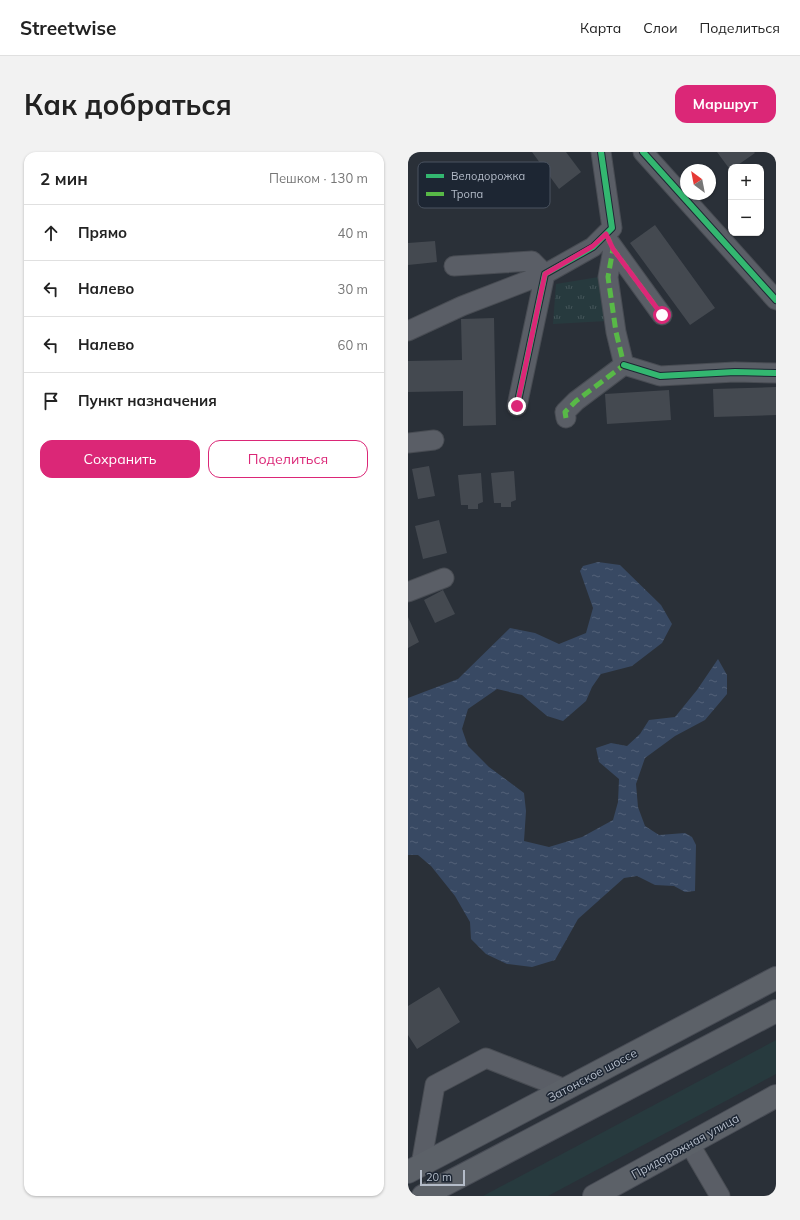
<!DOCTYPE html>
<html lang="ru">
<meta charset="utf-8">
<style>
body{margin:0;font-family:Mulish,sans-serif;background:#f2f2f2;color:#222}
.controls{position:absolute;right:12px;top:12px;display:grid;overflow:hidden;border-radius:8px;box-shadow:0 1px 3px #0004}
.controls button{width:36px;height:36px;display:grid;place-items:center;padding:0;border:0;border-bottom:1px solid #e0e0e0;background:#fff;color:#222;font:20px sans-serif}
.compass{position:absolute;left:272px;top:12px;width:36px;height:36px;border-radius:50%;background:#fff;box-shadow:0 1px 3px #0004;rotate:328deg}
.scale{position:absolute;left:12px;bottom:10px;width:45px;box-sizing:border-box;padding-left:4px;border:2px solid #b4bcc9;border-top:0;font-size:11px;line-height:14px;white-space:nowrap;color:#b4bcc9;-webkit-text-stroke:3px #1d2633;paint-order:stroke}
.stop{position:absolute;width:12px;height:12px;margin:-9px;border:3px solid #db2777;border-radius:50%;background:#fff}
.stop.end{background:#db2777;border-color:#fff;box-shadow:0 1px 4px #0008}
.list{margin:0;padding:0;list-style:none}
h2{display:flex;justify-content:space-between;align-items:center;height:52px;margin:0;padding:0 16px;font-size:17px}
h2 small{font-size:13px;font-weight:400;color:#767676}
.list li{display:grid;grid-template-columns:26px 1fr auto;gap:12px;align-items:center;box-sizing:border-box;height:56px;padding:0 16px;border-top:1px solid #e0e0e0}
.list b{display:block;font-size:15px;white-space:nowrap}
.list em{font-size:13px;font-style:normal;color:#767676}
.actions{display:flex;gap:8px;padding:12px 16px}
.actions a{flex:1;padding:9px 0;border:1px solid #db2777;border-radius:12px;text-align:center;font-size:14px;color:#db2777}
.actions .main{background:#db2777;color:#fff}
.icon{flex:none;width:22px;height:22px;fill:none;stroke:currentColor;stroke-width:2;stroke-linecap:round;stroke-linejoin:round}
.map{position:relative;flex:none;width:368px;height:1044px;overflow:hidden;border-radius:12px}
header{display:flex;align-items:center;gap:24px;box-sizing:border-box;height:56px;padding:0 20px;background:#fff;border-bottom:1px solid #e0e0e0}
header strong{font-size:19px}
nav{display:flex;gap:22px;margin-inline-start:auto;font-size:14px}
.intro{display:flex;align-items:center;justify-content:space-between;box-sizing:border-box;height:96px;padding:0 24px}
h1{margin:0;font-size:28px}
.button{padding:10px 18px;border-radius:12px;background:#db2777;color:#fff;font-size:14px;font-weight:700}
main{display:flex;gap:24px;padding:0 24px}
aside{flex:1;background:#fff;border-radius:12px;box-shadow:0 1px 3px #0004}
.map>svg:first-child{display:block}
.grass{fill:#273a3e}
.park{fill:url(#park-tufts)}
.water{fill:url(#water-ripples)}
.building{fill:#444950}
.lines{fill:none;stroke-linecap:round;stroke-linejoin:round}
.minor-casing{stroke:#484c53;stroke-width:21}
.major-casing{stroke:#484c55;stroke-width:24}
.minor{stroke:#5a5e66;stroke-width:19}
.major{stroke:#5c6168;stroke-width:22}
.quiet{stroke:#58b947;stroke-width:5;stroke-dasharray:10 5;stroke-linecap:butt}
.cycleway-casing{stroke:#1d2633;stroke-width:8}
.cycleway{stroke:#33b770;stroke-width:6}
.route{stroke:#db2777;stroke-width:5}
.labels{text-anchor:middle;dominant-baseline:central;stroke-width:3;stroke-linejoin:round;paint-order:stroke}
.street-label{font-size:12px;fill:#b4bcc9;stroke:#1d2633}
.key{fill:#1d2633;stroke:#4a5360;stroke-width:1}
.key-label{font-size:11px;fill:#b4bcc9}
</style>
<header>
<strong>Streetwise</strong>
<nav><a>Карта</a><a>Слои</a><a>Поделиться</a></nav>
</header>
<div class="intro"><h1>Как добраться</h1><a class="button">Маршрут</a></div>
<main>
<aside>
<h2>2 мин<small>Пешком · 130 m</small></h2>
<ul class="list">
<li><svg class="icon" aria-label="ahead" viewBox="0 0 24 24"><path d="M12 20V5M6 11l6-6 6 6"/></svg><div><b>Прямо</b></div><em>40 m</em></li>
<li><svg class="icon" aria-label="left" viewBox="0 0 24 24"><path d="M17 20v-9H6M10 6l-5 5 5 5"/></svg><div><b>Налево</b></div><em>30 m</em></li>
<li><svg class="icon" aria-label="left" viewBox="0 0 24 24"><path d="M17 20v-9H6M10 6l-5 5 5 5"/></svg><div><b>Налево</b></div><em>60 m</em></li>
<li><svg class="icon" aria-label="arrive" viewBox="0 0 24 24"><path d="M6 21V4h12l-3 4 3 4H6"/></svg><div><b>Пункт назначения</b></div></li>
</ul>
<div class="actions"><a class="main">Сохранить</a><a>Поделиться</a></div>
</aside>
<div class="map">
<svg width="368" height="1044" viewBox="0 0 368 1044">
<defs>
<pattern id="park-tufts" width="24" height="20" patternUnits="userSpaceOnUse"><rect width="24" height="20" fill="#273a3e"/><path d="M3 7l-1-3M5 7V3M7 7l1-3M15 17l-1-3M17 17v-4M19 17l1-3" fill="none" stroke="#445559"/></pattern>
<pattern id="water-ripples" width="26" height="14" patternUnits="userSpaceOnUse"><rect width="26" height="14" fill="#384963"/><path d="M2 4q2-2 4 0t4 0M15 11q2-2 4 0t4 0" fill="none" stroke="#526178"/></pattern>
</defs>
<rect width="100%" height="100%" fill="#2a3038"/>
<path class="grass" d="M 368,888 L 368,922 L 140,1044 L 75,1044 Z"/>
<path class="park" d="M 191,125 L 198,169 L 145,172 L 148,132 Z"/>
<path class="water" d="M 190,410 L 212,413 L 253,453 L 264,472 L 254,491 L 224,514 L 193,522 L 184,535 L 178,549 L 155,569 L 139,564 L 114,543 L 89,537 L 60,557 L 54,577 L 60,594 L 81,615 L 116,641 L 118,659 L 116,689 L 141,695 L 174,685 L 205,668 L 210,650 L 211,627 L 191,610 L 188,596 L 203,591 L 219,594 L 232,582 L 241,568 L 267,565 L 289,538 L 310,507 L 319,523 L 319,542 L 297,568 L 267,584 L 237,606 L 228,632 L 230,655 L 237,674 L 251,683 L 277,681 L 284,685 L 288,693 L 287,739 L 277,740 L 266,734 L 247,733 L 229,724 L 216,726 L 170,767 L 147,808 L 124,815 L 99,812 L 78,802 L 63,787 L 62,770 L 47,744 L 23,714 L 10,703 L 0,703 L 0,546 L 50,527 L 102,476 L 127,481 L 151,492 L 178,481 L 185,456 L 172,419 L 175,414 Z"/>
<path class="building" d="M 124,0 L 158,0 L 173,20 L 151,37 Z
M 309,0 L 346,0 L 347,1 L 327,15 L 323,15 L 323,19 Z
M 247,73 L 307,156 L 282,173 L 222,91 Z
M 27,89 L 29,110 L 0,113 L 0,91 Z
M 86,166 L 88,273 L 55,274 L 55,239 L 0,240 L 0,209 L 54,208 L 53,167 Z
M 368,235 L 368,263 L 306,265 L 305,237 Z
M 261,238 L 263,268 L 199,272 L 197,242 Z
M 21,314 L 27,344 L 10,347 L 4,317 Z
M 106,319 L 108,348 L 103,350 L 103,355 L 93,355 L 93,351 L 86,351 L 83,321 Z
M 73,321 L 75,350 L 70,352 L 70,357 L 60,357 L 60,353 L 53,353 L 50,323 Z
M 31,368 L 39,401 L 15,407 L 7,374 Z
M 35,438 L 47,462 L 27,471 L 16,448 Z
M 0,465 L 11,490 L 0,496 Z
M 31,835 L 52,870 L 9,897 L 0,883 L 0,854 Z"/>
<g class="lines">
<defs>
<path id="minor" d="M 235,0 L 368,148
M 202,91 L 254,163
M 0,179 L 54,154 L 137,122 L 124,109 L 46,114
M 216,213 L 252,224 L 327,220 L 368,221
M 109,254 L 137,122 L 185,95 L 204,76 L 193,0
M 158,266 L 157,260 L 168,249 L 216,213 L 208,180 L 200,125 L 205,97
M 0,291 L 26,288
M 0,440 L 36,426
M 281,991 L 312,1044
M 13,1013 L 27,933 L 78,906 L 157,937"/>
<path id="major" d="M 0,1020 L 368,826
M 15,1044 L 368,859
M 186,1044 L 368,944"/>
</defs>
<use href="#minor" class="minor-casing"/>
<use href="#major" class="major-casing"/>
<use href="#minor" class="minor"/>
<use href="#major" class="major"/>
<path class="quiet" d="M 198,82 L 205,97 L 254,163
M 158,266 L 157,260 L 168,249 L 216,213 L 208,180 L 200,125 L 205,97"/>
<defs>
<path id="cycleway" d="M 235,0 L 368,148
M 216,213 L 252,224 L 327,220 L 368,221
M 109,254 L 137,122 L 185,95 L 204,76 L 193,0"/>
</defs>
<use href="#cycleway" class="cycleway-casing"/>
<use href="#cycleway" class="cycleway"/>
</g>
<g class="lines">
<path class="route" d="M 109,254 L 137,122 L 185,94 L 198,82 L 205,97 L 254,163"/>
</g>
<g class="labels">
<g class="street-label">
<text transform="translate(184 923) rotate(-28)">Затонское шоссе</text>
<text transform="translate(277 994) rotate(-29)">Придорожная улица</text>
</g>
</g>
<rect x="10" y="10" width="132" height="46" rx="6" class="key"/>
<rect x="18" y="22" width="18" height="4" fill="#33b770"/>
<rect x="18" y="40" width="18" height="4" fill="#58b947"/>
<g class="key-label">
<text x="43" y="28">Велодорожка</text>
<text x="43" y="46">Тропа</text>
</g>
</svg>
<div class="controls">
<button>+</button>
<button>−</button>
</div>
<svg class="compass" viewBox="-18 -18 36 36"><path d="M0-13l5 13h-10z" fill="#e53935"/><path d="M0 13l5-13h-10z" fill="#767676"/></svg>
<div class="scale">20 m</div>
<div class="stop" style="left:254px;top:163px"></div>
<div class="stop end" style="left:109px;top:254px"></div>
</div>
</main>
